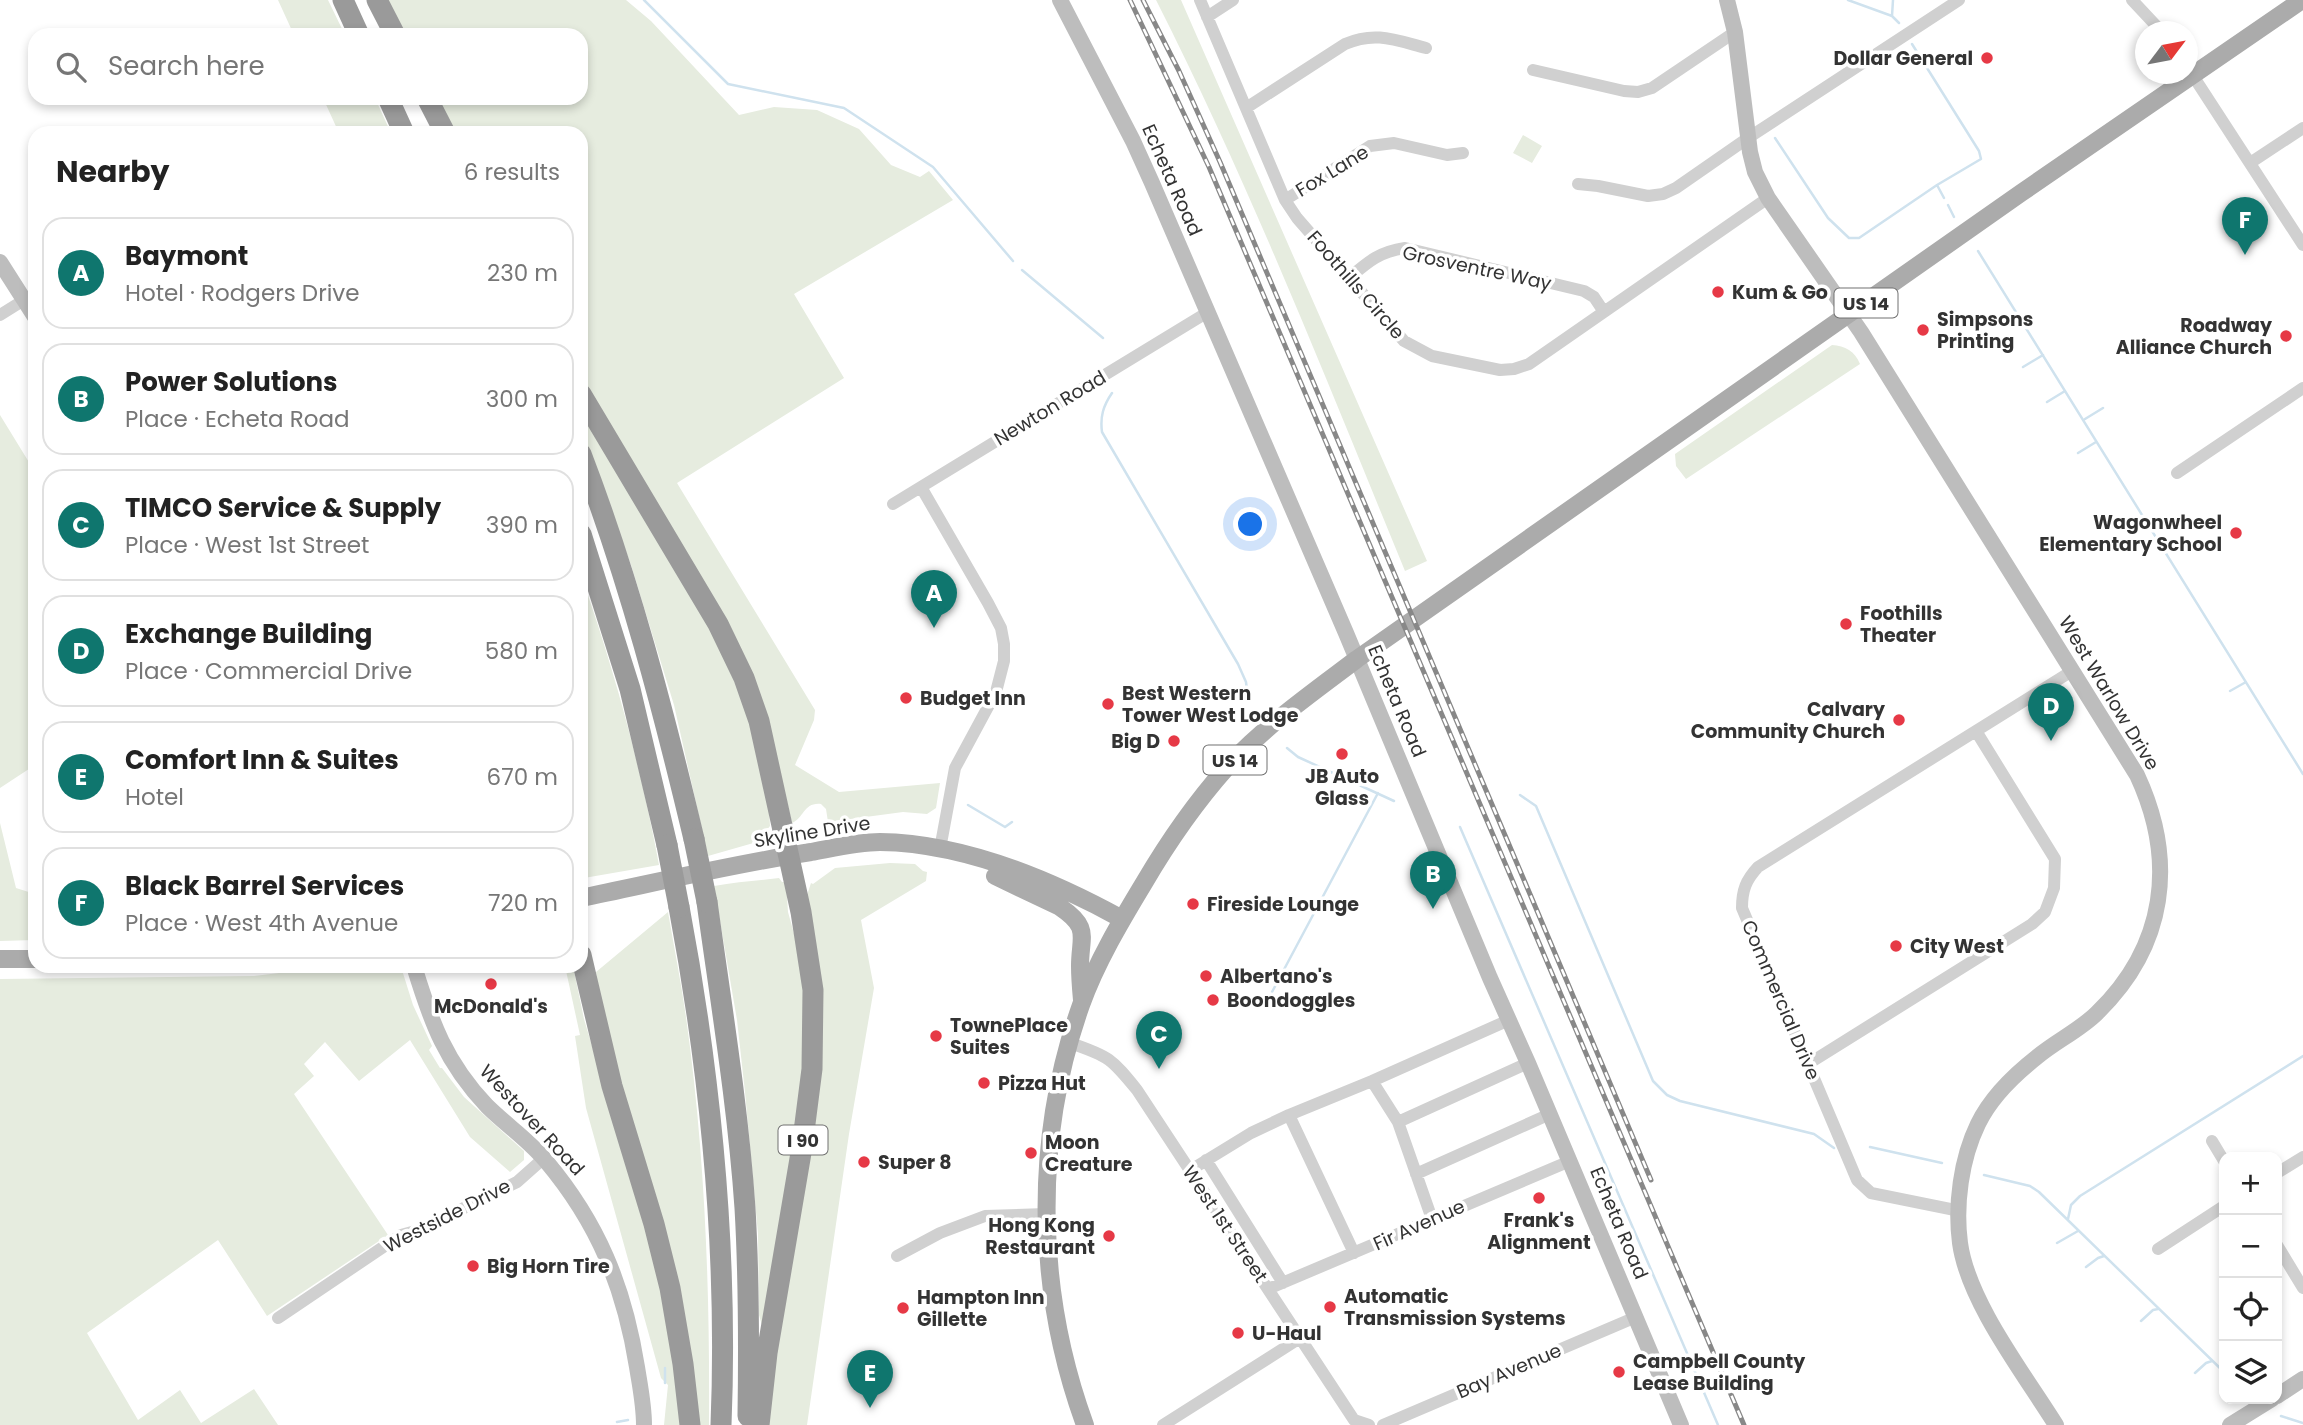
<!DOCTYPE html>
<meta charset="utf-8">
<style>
body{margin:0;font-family:Poppins,sans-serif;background:#f6f6f6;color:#222}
.controls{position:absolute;right:21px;bottom:21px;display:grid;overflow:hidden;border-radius:14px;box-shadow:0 4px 10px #0003}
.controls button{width:63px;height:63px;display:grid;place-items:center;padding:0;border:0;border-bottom:2px solid #e0e0e0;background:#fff;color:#222;font:35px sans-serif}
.compass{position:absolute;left:2135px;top:21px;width:63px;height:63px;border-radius:50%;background:#fff;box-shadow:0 4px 10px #0003;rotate:58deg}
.you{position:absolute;left:1251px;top:525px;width:24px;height:24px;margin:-18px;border:5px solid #fff;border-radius:50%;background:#1a73e8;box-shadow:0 0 0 10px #1a73e833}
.badge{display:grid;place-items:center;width:46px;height:46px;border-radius:50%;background:#0f766e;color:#fff;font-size:23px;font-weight:700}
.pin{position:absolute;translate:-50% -58px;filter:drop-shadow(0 2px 4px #0008)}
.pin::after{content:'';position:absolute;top:37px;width:24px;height:21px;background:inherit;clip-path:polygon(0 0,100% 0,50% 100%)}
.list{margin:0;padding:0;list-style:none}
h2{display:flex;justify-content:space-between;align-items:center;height:91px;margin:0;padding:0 28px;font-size:30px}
h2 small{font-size:23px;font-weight:400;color:#767676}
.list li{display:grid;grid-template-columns:46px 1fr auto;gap:21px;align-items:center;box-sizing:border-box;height:112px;margin:0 14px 14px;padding:0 14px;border:2px solid #e0e0e0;border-radius:21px}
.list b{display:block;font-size:26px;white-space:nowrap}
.list p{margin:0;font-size:23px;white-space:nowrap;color:#767676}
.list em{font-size:23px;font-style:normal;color:#767676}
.icon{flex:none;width:38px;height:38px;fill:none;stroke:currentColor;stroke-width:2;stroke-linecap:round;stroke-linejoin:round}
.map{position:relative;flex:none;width:2303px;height:1425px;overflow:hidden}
.search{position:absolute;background:#fff;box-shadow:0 4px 10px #0003;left:28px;top:28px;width:560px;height:77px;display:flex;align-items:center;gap:18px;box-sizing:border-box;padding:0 24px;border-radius:21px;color:#767676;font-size:26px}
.panel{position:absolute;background:#fff;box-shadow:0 4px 10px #0003;left:28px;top:126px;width:560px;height:847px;border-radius:21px}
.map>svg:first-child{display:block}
.green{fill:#e6ecdf}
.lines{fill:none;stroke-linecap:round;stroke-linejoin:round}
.stream{stroke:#cfe2ee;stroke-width:2.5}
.street{stroke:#d0d0d0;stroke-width:12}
.secondary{stroke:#bdbdbd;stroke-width:16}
.primary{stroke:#ababab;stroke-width:18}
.highway{stroke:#9a9a9a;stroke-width:21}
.rail-casing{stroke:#888;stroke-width:5}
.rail{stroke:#fff;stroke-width:2.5;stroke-dasharray:8;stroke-linecap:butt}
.highway-bridge{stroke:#9a9a9a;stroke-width:21}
.poi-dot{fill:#e63946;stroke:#fff;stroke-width:2.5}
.labels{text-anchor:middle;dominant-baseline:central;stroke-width:7;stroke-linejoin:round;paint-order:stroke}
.shield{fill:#fff;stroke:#707070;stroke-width:2}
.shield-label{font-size:18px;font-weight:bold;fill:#333}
.poi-label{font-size:19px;font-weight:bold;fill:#333;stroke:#fff;text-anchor:start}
.street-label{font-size:19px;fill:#333;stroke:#fff}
</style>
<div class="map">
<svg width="2303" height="1425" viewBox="0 0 2303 1425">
<rect width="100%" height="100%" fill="#fff"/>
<path class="green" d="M 278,0 L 328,0 L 345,35 L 294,35 Z
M 387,0 L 626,0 L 651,21 L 739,115 L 774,107 L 817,110 L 859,129 L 891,165 L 920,177 L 929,171 L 953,200 L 794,294 L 844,378 L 677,483 L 815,710 L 814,720 L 795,765 L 839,792 L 940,783 L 936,808 L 927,814 L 903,812 L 828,822 L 826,809 L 821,804 C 804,802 804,818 792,823 L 776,755 L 581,388 L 581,133 L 452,133 L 435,98 L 581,98 L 581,35 L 404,35 Z
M 1156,0 L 1181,0 L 1427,561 L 1405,571 C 1326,379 1250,185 1156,0 Z
M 323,98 L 375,98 L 391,133 L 339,133 Z
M 1523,135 L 1542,146 L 1532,163 L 1513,153 Z
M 1832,345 C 1845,346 1855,351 1860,364 L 1686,479 L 1676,466 L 1675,454 Z
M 581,413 C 608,457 634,501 661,545 C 713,631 766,723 770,826 L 757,842 L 708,856 L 674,705 L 631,565 L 581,429 Z
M 0,415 L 35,472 L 35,765 L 0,788 Z
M 581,575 C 614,669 641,767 659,865 L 584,878 L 581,875 Z
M 0,823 L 16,888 L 35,894 L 35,940 L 0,941 Z
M 890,863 L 915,864 L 923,871 L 927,872 L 926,881 L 861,920 L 874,988 L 849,1134 L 807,1425 L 764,1425 L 799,1189 L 807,895 L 811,883 L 813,884 L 835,868 Z
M 779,878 L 782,882 L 786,882 L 788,912 L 805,973 L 805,1078 L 763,1329 L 759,1315 L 758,1234 L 745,1092 L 737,1020 L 714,886 C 736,882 757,881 779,878 Z
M 668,912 C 674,947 681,982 686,1017 C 705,1152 710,1289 709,1425 L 696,1425 L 601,1013 L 596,972 Z
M 338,966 L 393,966 L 400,971 L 402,970 L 413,1005 L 432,1046 L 429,1050 L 440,1068 L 442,1068 L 464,1097 L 524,1151 L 524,1160 L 510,1172 L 470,1137 L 410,1040 L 359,1081 L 325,1042 L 304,1064 L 314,1076 L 294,1094 L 388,1235 L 267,1316 L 218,1240 L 87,1333 L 138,1420 L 180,1390 L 201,1423 L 254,1389 L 278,1425 L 0,1425 L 0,979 L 254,976 Z
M 565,966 L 573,966 L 584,1019 L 663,1285 L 684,1425 L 664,1425 L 668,1385 L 661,1378 L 586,1108 L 575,1036 L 580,1035 Z"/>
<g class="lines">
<path class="stream" d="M 644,0 L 728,84 L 844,108 L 933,167 L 1013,261
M 1848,0 L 1892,16
M 1893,0 L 1892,16 L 1899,23
M 1912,44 L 1979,151 L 1981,159 L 1937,185
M 1775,138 L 1828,218 L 1849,238 L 1859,238 L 1937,185 L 1944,198
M 1948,205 L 1954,217
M 1978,251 L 2303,774
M 1022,270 L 1103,338
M 2023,367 L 2043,355
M 1112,393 C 1103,406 1100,417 1102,432 L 1238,664 L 1246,682 L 1248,700 L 1225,701
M 2047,402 L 2065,391
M 2085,419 L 2103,408
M 2078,453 L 2096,442
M 2230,691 L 2246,682
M 1287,748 L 1298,757 L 1394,801
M 1520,795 L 1536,806 L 1653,1081 L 1667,1095 L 1680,1101 L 1814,1134 L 1834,1148
M 968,805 L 1005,827 L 1012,822
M 1460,827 L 1718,1425
M 1272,992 L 1378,793
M 1870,1147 L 1942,1163
M 1984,1175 L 2030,1186 L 2039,1192 L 2224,1372
M 2068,1219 L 2071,1205 L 2080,1196 L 2303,1056
M 2057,1243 L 2078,1231
M 2086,1267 L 2098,1258 L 2104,1256
M 2141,1321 L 2153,1310 L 2158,1309
M 2195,1373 L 2206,1363 L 2212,1361
M 665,1383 L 665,1368
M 2281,1416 L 2303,1423
M 617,1422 L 628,1420"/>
<path class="street" d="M 1200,0 L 1285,200 L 1297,218 L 1404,341 L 1432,356 L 1500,370 L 1514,369 L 1529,364 L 1768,198
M 2132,0 L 2162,32
M 1207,17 L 1233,0
M 2188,68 L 2303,245
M 1533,70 L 1624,91 L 1638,92 L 1652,88 L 1735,32
M 1246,108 L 1345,44 C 1375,31 1395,40 1426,48
M 2250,163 L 2303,128
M 1578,184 L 1598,186 L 1648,196 L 1663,194 L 1676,188 L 1748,138 L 1959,0
M 1285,200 L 1370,146 L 1394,143 L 1447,155 L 1463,153
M 1349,278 C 1369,261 1379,252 1405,248 L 1584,291 L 1594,297 L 1604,312
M 0,315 L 24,300
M 2177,473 L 2303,388
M 921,487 L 988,603 L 1001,628 L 1004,644 L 1004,661 L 996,692 L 955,768 L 940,849
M 893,504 L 1208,312
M 1070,1043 C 1109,1056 1112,1059 1137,1090 L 1354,1420 L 1369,1425
M 1808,1064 L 2032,924 L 2045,912 L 2054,888 L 2055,859 L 1976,731
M 1372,1081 L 1398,1122 L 1432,1219
M 1289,1115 L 1354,1253
M 1398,1122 L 1528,1063
M 2212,1141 L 2224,1161
M 1206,1160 L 1283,1283
M 1189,1171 L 1251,1133 L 1289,1115 L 1372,1081 L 1509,1020
M 2277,1173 L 2303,1157
M 1416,1174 L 1550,1114
M 1960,1211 L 1871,1193 L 1857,1180 L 1742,908 C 1742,890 1746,880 1758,867 L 2072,671
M 2277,1245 L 2303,1288
M 2158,1249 L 2224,1206
M 897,1256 L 940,1233 L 985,1216 L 1046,1214
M 1268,1289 L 1570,1161
M 278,1318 L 401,1235 L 419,1230 L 517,1182 L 544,1158
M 1163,1425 L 1300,1338
M 1383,1425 L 1636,1317"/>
<path class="secondary" d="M 1060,0 L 1133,141 L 1152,183 L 1346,633 L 1490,978 L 1528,1063 L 1681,1425
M 1727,0 L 1735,32 L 1750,152 L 1755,172 L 1768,198 L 1861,332 L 2137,775 C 2177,861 2166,946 2097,1013 C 2080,1030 2056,1041 2037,1057 C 2014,1075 1991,1097 1978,1124 C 1961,1159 1955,1205 1960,1243 C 1968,1302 2025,1375 2056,1425
M 0,262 L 35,317
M 414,966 C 431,1022 446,1063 487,1106 C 506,1125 529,1140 546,1161 C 598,1223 624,1286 637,1367 C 640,1386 644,1405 644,1425
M 2277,1396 L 2303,1379
M 2230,1425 L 2272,1399"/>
<path class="primary" d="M 995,876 L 1060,907 C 1091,928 1080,936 1080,966 C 1080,978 1081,989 1082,1000
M 581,898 C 658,882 734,864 811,852 C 833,848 858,842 880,842 C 962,843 1051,880 1122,919
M 0,959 L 35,959
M 1085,1425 C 1036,1291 1033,1140 1081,1005 C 1096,963 1121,921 1144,883 C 1168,842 1195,803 1227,767 C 1265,726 1312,693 1357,659 L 2021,193 L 2302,0"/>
<path class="highway" d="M 343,0 L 359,35
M 377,0 L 395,35
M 388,98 L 404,133
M 427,98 L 445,133
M 581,394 L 718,624 L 744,678 L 759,721 L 801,912 L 813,990 L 812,1069 L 802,1147 L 767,1353 L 759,1425
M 581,454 C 629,579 663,709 694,839
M 581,534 L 630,689 L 667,845
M 707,902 C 721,1004 738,1106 745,1208 C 749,1277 749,1347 748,1416
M 679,907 C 711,1077 728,1252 721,1425
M 581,955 L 612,1086 L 654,1224 L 670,1288 L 683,1364 L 690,1425"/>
<defs>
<path id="rail" d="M 1130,0 L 1209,167 L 1744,1425
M 1143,0 L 1179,71 L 1220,162 L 1651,1180"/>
</defs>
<use href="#rail" class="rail-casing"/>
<use href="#rail" class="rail"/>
<path class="highway-bridge" d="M 694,839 L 707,902
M 667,845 L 679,907"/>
</g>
<g class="poi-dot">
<circle cx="1987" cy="58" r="7"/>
<circle cx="1718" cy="292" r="7"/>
<circle cx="1923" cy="330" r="7"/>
<circle cx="2286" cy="336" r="7"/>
<circle cx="2236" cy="533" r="7"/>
<circle cx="1846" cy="624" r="7"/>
<circle cx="906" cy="698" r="7"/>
<circle cx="1108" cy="704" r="7"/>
<circle cx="1899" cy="720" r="7"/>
<circle cx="1174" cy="741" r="7"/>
<circle cx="1342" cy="754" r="7"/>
<circle cx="1193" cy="904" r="7"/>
<circle cx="1896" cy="946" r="7"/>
<circle cx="1206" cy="976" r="7"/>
<circle cx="491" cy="984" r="7"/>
<circle cx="1213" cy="1000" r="7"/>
<circle cx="936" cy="1036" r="7"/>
<circle cx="984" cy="1083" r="7"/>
<circle cx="1031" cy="1153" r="7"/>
<circle cx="864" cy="1162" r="7"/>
<circle cx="1539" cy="1198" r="7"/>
<circle cx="1109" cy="1236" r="7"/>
<circle cx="473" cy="1266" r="7"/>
<circle cx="1330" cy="1307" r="7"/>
<circle cx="903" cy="1308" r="7"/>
<circle cx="1238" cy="1333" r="7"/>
<circle cx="1619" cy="1372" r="7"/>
</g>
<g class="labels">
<g class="shield">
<rect x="1834.5" y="288.5" width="63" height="29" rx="5"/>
<rect x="1203.5" y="745.5" width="63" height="29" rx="5"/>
<rect x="778.5" y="1125.5" width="49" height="29" rx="5"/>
</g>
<g class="shield-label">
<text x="1866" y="303">US 14</text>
<text x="1235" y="760">US 14</text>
<text x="803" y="1140">I 90</text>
</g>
<g class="poi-label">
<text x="1973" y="58" text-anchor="end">Dollar General</text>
<text x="1732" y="292">Kum &amp; Go</text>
<text x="1937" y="319">Simpsons<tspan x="1937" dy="22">Printing</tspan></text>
<text x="2272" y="325" text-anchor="end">Roadway<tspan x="2272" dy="22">Alliance Church</tspan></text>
<text x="2222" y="522" text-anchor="end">Wagonwheel<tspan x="2222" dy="22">Elementary School</tspan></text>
<text x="1860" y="613">Foothills<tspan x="1860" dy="22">Theater</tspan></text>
<text x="1122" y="693">Best Western<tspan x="1122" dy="22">Tower West Lodge</tspan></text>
<text x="920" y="698">Budget Inn</text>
<text x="1885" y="709" text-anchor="end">Calvary<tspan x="1885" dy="22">Community Church</tspan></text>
<text x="1160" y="741" text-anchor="end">Big D</text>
<text x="1342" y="776" text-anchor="middle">JB Auto<tspan x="1342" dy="22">Glass</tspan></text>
<text x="1207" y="904">Fireside Lounge</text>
<text x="1910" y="946">City West</text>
<text x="1220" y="976">Albertano's</text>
<text x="1227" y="1000">Boondoggles</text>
<text x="491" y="1006" text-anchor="middle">McDonald's</text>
<text x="950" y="1025">TownePlace<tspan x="950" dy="22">Suites</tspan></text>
<text x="998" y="1083">Pizza Hut</text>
<text x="1045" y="1142">Moon<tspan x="1045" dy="22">Creature</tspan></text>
<text x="878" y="1162">Super 8</text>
<text x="1539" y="1220" text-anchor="middle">Frank's<tspan x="1539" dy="22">Alignment</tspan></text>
<text x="1095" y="1225" text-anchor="end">Hong Kong<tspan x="1095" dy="22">Restaurant</tspan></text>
<text x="487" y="1266">Big Horn Tire</text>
<text x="1344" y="1296">Automatic<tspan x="1344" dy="22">Transmission Systems</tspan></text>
<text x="917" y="1297">Hampton Inn<tspan x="917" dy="22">Gillette</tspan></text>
<text x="1252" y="1333">U-Haul</text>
<text x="1633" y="1361">Campbell County<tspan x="1633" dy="22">Lease Building</tspan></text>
</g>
<g class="street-label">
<text transform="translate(1332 171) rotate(-31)">Fox Lane</text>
<text transform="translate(1172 180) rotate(66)">Echeta Road</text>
<text transform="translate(1477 268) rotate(12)">Grosventre Way</text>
<text transform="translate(1356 285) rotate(49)">Foothills Circle</text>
<text transform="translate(1050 408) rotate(-31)">Newton Road</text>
<text transform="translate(2109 693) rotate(59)">West Warlow Drive</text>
<text transform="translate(1397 701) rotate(67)">Echeta Road</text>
<text transform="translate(812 832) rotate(-9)">Skyline Drive</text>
<text transform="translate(1781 1000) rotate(67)">Commercial Drive</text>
<text transform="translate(532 1120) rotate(47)">Westover Road</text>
<text transform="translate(447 1216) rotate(-27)">Westside Drive</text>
<text transform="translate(1619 1223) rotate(67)">Echeta Road</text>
<text transform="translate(1225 1224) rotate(56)">West 1st Street</text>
<text transform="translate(1419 1225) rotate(-24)">Fir Avenue</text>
<text transform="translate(1509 1371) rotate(-23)">Bay Avenue</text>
</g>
</g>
</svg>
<div class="controls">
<button>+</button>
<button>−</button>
<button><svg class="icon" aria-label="locate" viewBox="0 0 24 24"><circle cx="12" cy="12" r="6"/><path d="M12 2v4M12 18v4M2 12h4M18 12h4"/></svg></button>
<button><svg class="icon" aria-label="layers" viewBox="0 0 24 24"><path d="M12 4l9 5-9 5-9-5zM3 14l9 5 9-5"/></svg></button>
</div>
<svg class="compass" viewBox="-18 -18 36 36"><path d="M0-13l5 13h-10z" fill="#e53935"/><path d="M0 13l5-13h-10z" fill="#767676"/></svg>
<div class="you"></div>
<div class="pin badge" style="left:934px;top:628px">A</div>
<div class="pin badge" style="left:1433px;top:909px">B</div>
<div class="pin badge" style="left:1159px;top:1069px">C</div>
<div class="pin badge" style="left:2051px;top:741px">D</div>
<div class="pin badge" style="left:870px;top:1408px">E</div>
<div class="pin badge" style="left:2245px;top:255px">F</div>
<div class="search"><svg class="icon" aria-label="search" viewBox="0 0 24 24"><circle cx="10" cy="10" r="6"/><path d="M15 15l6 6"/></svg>Search here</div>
<section class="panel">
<h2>Nearby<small>6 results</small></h2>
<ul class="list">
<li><span class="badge">A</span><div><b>Baymont</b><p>Hotel · Rodgers Drive</p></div><em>230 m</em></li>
<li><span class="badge">B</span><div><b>Power Solutions</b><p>Place · Echeta Road</p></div><em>300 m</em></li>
<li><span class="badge">C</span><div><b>TIMCO Service &amp; Supply</b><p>Place · West 1st Street</p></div><em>390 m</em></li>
<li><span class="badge">D</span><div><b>Exchange Building</b><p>Place · Commercial Drive</p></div><em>580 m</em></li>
<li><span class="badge">E</span><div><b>Comfort Inn &amp; Suites</b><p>Hotel</p></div><em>670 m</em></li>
<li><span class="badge">F</span><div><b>Black Barrel Services</b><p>Place · West 4th Avenue</p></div><em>720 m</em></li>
</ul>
</section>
</div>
